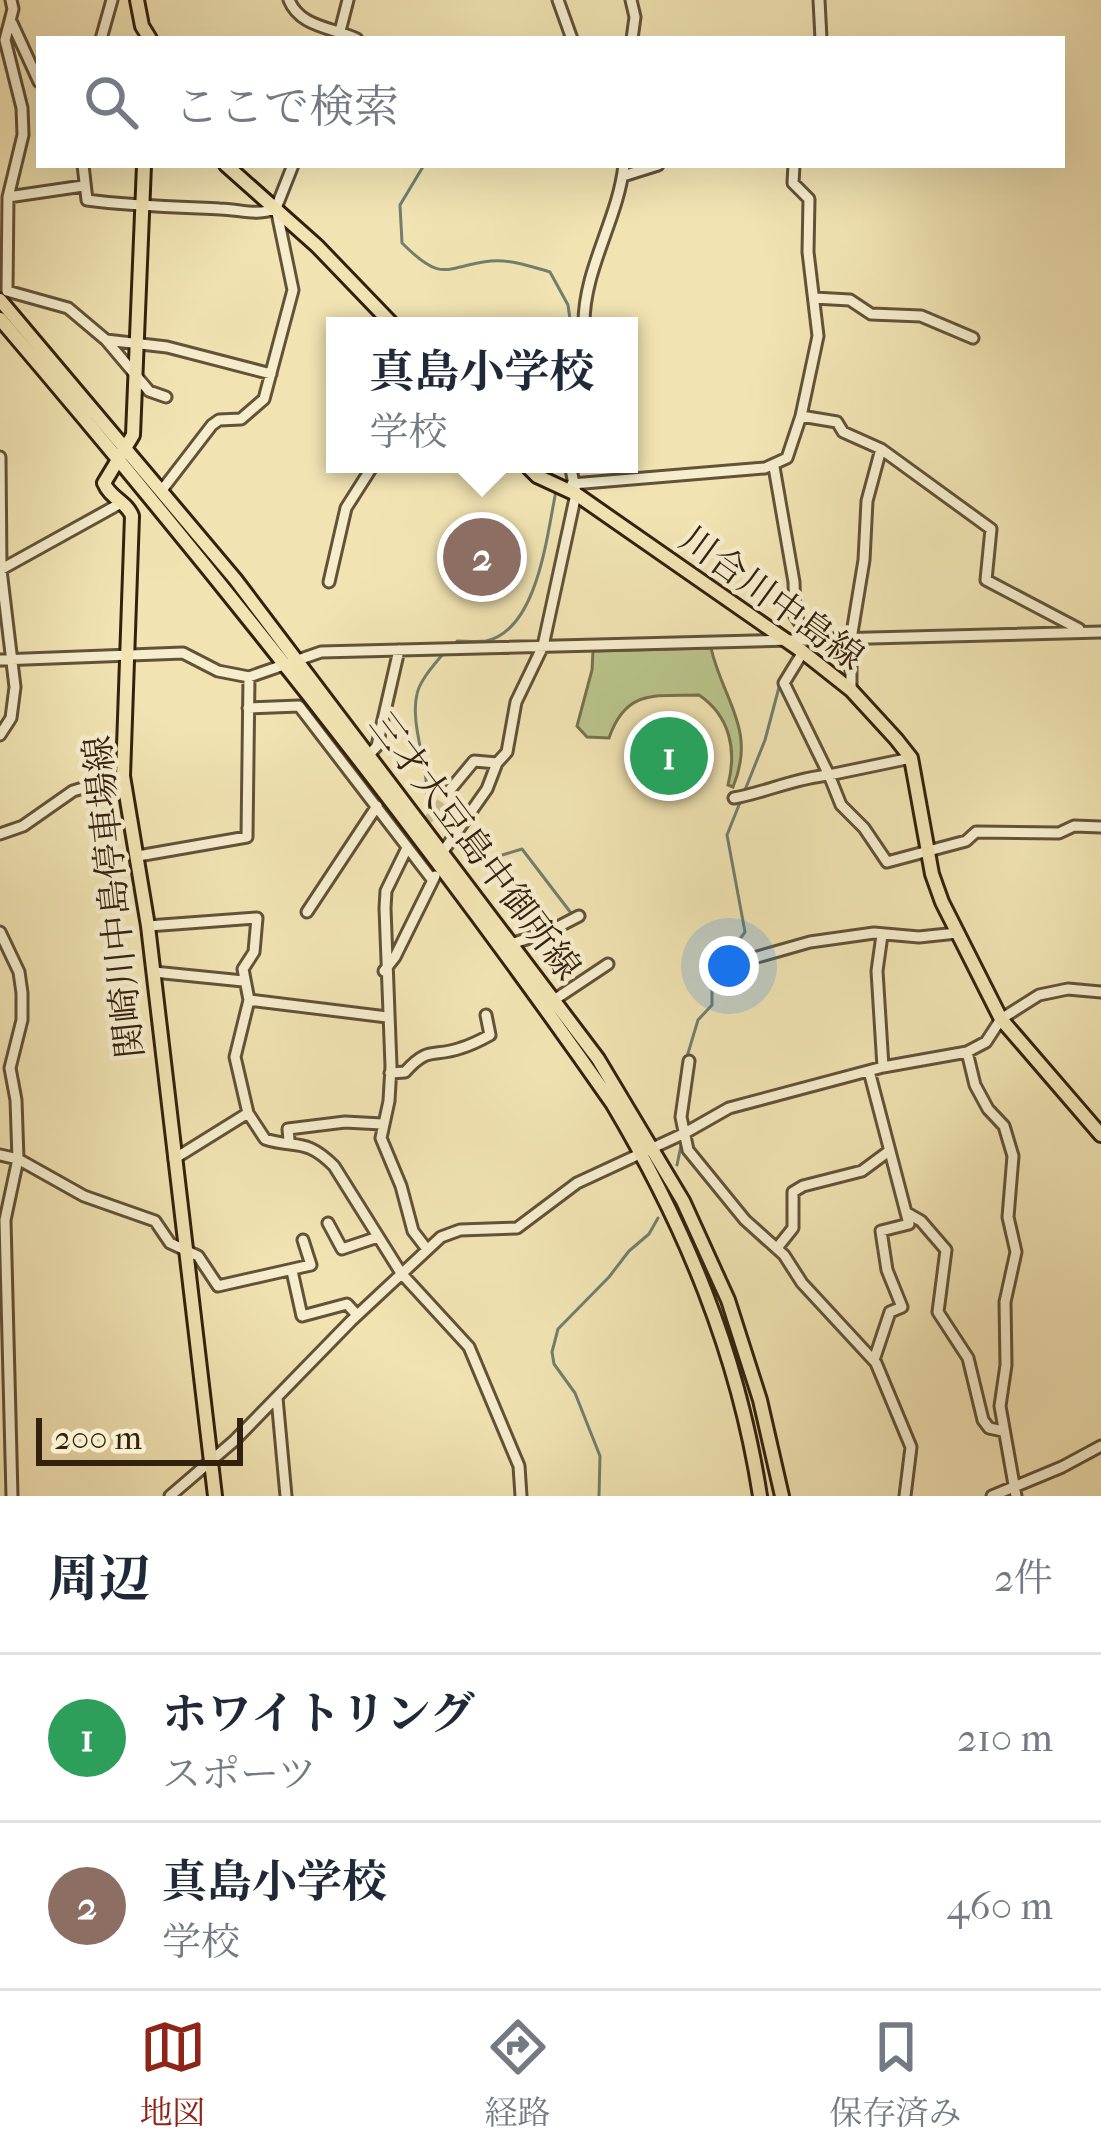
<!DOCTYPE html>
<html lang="ja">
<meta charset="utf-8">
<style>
body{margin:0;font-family:"IM FELL French Canon","Noto Serif JP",serif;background:#f2f2f3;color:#1f2937}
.scale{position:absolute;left:36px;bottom:30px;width:207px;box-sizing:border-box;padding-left:12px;border:6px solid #33210f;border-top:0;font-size:33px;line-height:42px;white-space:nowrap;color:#33210f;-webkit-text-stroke:9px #f6edcd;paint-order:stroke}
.you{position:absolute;left:729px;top:966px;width:42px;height:42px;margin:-30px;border:9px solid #fff;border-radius:50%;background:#1a73e8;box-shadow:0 0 0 18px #1a73e833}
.badge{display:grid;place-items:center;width:78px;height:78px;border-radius:50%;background:#8f2418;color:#fff;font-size:39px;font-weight:700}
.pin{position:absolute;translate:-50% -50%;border:6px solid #fff;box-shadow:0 3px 12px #0006}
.popup{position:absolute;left:326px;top:317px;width:312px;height:156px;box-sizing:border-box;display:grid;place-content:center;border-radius:0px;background:#fff;filter:drop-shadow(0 3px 9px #0005);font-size:39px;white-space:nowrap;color:#747a83}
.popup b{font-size:45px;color:#1f2937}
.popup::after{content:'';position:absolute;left:50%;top:100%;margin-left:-24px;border:24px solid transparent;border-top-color:#fff}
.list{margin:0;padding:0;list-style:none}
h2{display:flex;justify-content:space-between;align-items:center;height:156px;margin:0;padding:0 48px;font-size:51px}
h2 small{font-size:39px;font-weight:400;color:#747a83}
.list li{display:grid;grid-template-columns:78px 1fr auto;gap:36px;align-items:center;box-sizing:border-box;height:168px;padding:0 48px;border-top:3px solid #e0e1e3}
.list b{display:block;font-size:45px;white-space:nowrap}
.list p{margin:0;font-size:39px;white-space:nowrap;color:#747a83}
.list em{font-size:39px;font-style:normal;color:#747a83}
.icon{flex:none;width:66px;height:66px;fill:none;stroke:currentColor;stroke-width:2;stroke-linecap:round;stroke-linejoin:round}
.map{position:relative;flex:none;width:1101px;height:1496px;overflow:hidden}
.search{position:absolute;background:#fff;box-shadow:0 12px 48px #0002;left:36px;right:36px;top:36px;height:132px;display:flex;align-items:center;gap:30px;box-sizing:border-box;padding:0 42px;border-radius:0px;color:#747a83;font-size:45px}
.sheet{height:492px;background:#fff}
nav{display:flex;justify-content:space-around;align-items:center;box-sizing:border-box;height:168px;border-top:3px solid #e0e1e3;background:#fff;font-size:33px;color:#747a83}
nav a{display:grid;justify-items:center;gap:6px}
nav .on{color:#8f2418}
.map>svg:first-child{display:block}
.green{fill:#bac48c;stroke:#76724e;stroke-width:3}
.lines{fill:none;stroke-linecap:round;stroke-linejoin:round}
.stream{stroke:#717f6e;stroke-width:3}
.minor-tunnel{stroke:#cbbc91;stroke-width:9;stroke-dasharray:9 4.5;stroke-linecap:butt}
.minor-casing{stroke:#625238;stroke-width:15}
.major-casing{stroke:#33210f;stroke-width:18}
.minor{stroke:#f6edcd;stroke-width:9}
.major{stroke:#f1e3b2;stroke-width:12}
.labels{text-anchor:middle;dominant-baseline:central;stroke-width:9;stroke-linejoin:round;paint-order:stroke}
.street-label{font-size:36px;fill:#33210f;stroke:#f6edcd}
</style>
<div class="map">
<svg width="1101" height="1496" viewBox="0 0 1101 1496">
<rect width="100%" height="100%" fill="#f1e3b2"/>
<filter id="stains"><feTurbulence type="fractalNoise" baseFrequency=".00167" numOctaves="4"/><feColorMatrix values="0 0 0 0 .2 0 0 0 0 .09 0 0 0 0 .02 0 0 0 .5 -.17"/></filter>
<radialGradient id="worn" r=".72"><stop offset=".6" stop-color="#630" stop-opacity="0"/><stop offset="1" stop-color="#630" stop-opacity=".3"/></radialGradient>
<path class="green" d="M 711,648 C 723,701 757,729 733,787 L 728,785 C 737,750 730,716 699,695 C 655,696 626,689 609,738 L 587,737 L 577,726 L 592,670 L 593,651 Z"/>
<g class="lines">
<path class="stream" d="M 424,165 L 400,205 L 402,243 C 444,285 445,266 491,261 C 510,259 532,267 550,272 L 568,305 L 571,326
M 819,303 L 821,324
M 777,507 L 780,527
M 457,641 C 466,641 477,642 486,641 C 538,630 547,534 556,491 L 550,489
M 443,654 C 434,665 420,680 417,694 C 409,727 432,772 426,808 L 437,820 L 454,826
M 461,832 L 476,863 L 522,849 L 571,913
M 726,958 L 745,932 L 727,835 L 765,740 L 782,676 L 794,657
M 686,1060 L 698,1020 L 712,1005 L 712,979 L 720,965
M 677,1165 L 682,1141
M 880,1384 L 892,1414
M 599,1496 L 600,1456 L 575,1393 L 554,1364 L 552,1352 L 558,1329 L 609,1277 L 629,1251 L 649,1234 L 658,1218"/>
<path class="minor-tunnel" d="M 420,831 L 449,791"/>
<defs>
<path id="minor" d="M 289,0 C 300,27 331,27 357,39
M 558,0 L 572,39
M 631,0 L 635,17 L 632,39
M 819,0 L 821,39
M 12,23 L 39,82
M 101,39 L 112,0
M 338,39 L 348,0
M 83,165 L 87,200 C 132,206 175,207 220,209 C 239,209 257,217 276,208
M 623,176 L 658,165
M 8,197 L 83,186
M 7,291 L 8,197 L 23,135 L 22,108 L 5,40 L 13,9 L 11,0
M 7,291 L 68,308 L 106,340 L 167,347 L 271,374
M 814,298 L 850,300 L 871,314 L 921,316 L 973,338
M 584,326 C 583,270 618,220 624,165
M 106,340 L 149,391 L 166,397
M 801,416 L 837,422 L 843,432 L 881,449 L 991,529 L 986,580 L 1079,629
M 0,457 L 1,570 L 15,687 L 11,718 L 0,735
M 774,467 L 794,582 L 795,616 L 806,632 L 805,641
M 572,484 L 765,468 L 787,458 L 801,416 L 818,336 L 808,252 L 809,199 L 793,183 L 794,165
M 162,490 L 212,425 L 219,420 L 241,419 L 264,399 L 293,290 L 276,208 L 293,165
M 0,570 L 121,503
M 329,582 L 346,508 L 374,464
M 0,660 L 183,653 L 218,671 L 249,677 L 321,652 L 1101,632
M 851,690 L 851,639 L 864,560 L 867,501 L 881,449
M 248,708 L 299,706 L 431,878
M 368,756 L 377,746 L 399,650
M 911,758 L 829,775 L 841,805 L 864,828 L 887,862 L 966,841 L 976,832 L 1059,833 L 1074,826 L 1101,827
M 449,791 L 474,761 L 497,763
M 734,798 C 767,792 795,778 829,775 L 784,683 L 803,652
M 0,834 L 23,826 L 73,791 L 123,776
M 406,850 L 386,891 L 385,908 L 391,1066 L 389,1101 L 381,1138 L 401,1186 L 413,1231 L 426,1248
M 442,853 L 487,789 L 497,763 L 507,752 L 516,702 L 543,646 L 576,494 L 570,464
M 138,856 L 247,837 L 249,677
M 307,912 L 377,806
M 148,926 L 257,918 L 254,952 L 243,969 L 249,1000 L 235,1057 L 248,1113
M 0,932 L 19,972 L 22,993 L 22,1020 L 10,1068 L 16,1100 L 18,1159 L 5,1220 L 12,1496
M 882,935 L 877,971 L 883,1067
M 511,944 L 548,932 L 579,916
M 710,959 L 736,963 L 810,942 L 874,933 L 919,937 L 957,933
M 384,971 L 395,957 L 435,876
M 154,972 L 243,981
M 249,1000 L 387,1017
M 554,1000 L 608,964
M 967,1052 L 975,1085 L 988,1109 L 1004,1126 L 1013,1156 L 1008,1217 L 1016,1252 L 1005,1302 L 1006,1365 L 1000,1406 L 1016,1496
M 689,1061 L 681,1117 L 688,1150 L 745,1220 L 784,1255 L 802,1283 L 876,1363 L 911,1447 L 905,1496
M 869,1071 L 909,1224 L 881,1231 L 887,1270 L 902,1307 L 890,1312 L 874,1360
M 390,1073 L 405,1072 C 429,1045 433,1058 461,1048 C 471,1045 481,1040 490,1035 L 486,1015
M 289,1140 L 288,1129 L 345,1122 L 382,1124
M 0,1155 L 18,1159 L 84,1196 L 155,1221 L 170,1243 L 198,1256 L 218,1286 L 311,1265 L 303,1240
M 174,1159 L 248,1113 L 265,1139 C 296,1149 305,1137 334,1166 L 401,1273 L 469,1347 L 519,1466 L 521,1496
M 907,1213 L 921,1221 L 946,1250 L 938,1312 L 968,1358 L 983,1420 L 989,1428 L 1003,1431
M 328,1223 L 342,1249 L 378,1237
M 777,1248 L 793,1228 L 793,1192 L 803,1186 L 862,1171 L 889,1151
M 292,1271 L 302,1316 L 347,1304 L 357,1315
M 277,1398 L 286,1496
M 170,1496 L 234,1441 L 351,1321 L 441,1237 L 460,1230 L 517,1228 L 577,1183 L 685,1133 L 729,1108 L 883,1067 L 967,1052 L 986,1042 L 1001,1019 L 1039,995 L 1068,989 L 1101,992
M 992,1496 L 1062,1467 L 1101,1446"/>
<path id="major" d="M 137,0 L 142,26 L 150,39
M 144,165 L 133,435 L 104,483 C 110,498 127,502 132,516 L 123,776 L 148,926 L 215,1496
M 226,165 L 317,246 L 394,326
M 0,300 L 235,579 L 598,1059 L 683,1201 L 728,1300 L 760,1400 L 782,1496
M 0,319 C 215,571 422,831 612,1103 C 685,1226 738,1353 760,1496
M 525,464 L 537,476 L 576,494 L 803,652 L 851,690 L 896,739 L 911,758 L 932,874 L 942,902 L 1001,1019 L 1101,1135"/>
</defs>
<use href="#minor" class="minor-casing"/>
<use href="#major" class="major-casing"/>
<use href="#minor" class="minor"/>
<use href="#major" class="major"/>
</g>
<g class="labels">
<g class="street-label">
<text transform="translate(772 598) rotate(36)">川合川中島線</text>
<text transform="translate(475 846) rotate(53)">三才大豆島中御所線</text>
<text transform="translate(114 897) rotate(-96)">関崎川中島停車場線</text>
</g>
</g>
<rect width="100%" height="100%" filter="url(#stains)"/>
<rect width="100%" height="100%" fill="url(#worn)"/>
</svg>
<div class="scale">200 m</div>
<div class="you"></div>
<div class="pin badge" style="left:669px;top:756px;background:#2e9e5b">1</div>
<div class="pin badge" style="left:482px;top:557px;background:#8d6e63">2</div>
<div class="popup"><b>真島小学校</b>学校</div>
<div class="search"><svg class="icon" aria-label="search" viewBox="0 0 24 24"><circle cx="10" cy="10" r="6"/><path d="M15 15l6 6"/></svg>ここで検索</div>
</div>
<section class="sheet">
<h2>周辺<small>2件</small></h2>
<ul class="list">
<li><span class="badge" style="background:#2e9e5b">1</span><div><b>ホワイトリング</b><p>スポーツ</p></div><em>210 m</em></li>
<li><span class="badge" style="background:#8d6e63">2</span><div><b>真島小学校</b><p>学校</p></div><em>460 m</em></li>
</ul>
</section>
<nav>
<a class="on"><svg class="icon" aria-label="map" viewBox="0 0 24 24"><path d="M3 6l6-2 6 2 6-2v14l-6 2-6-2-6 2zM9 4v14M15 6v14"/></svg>地図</a>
<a><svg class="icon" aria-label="directions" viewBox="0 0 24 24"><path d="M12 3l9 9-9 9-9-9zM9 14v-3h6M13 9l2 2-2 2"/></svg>経路</a>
<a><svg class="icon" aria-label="saved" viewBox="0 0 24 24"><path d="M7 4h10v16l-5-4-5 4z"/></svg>保存済み</a>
</nav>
